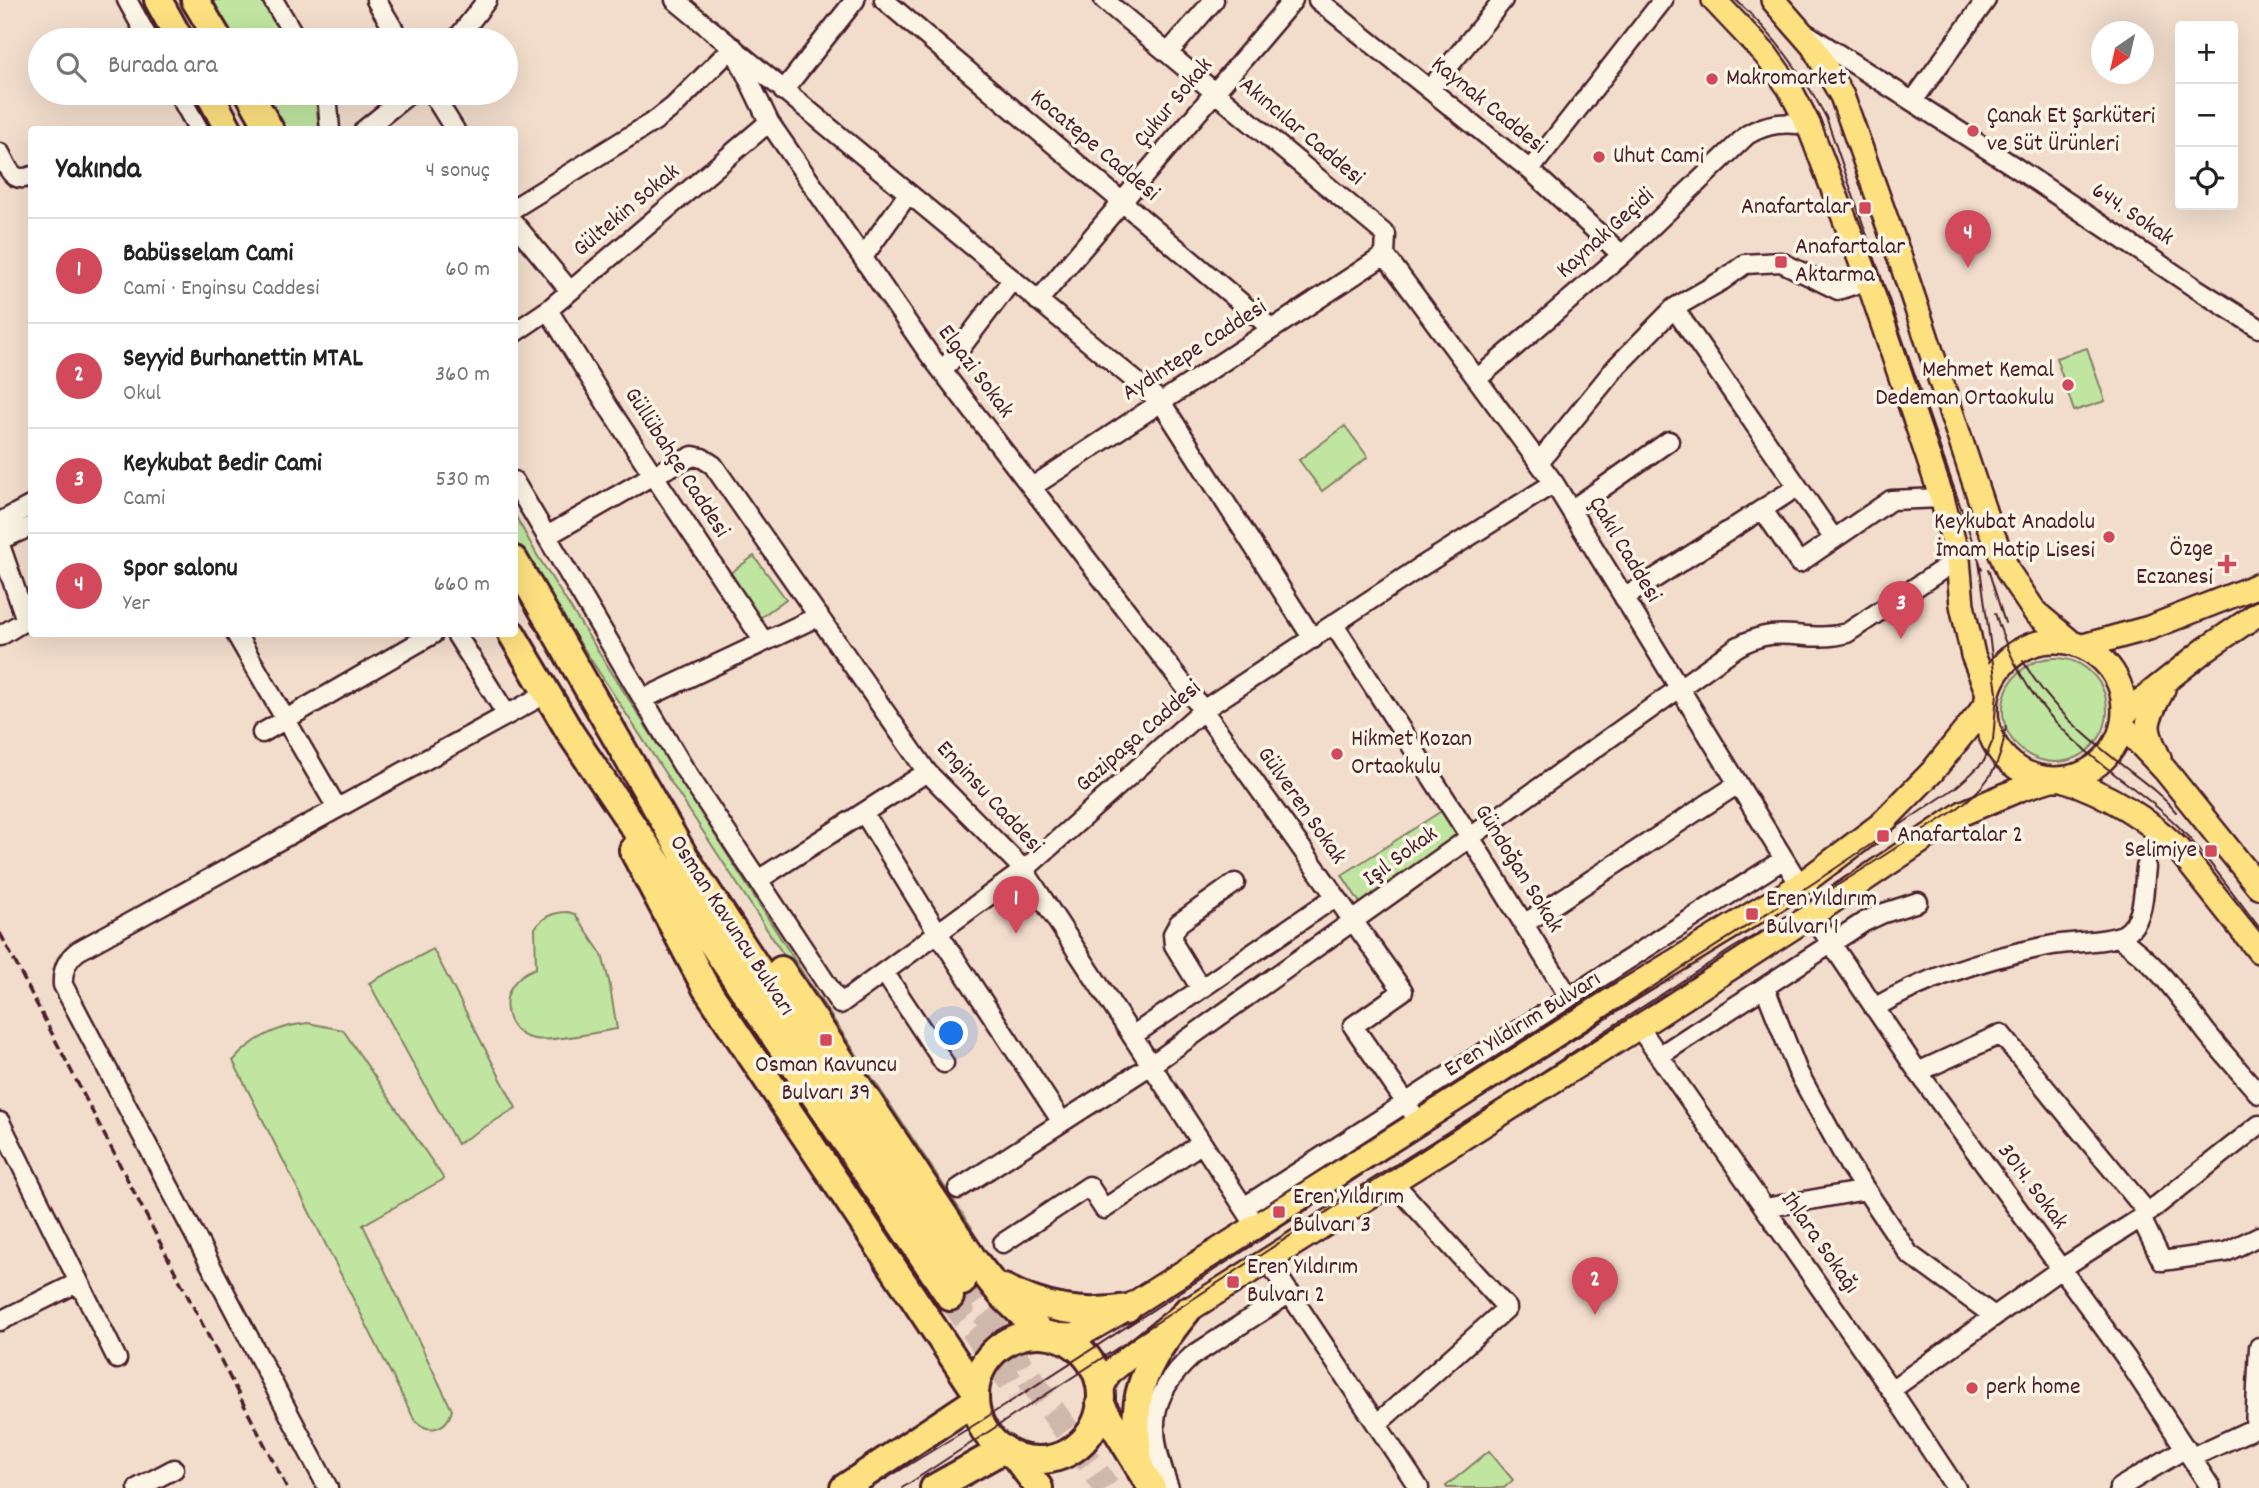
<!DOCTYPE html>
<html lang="tr">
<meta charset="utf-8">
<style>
body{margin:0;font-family:Dekko,sans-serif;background:#f6f6f6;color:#222}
.controls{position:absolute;right:21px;top:21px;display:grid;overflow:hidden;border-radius:7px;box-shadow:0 7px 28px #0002}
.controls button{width:63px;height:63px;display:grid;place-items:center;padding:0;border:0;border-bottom:2px solid #e0e0e0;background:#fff;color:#222;font:35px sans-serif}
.compass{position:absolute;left:2091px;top:21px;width:63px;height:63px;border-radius:50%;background:#fff;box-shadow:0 7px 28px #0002;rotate:214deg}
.you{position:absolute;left:952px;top:1034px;width:24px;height:24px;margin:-18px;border:5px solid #fff;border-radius:50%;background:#1a73e8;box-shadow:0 0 0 10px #1a73e833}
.badge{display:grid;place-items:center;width:46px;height:46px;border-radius:50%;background:#d1495b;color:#fff;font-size:23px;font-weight:700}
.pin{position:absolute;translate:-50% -58px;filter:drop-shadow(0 2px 4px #0008)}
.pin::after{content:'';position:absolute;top:37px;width:24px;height:21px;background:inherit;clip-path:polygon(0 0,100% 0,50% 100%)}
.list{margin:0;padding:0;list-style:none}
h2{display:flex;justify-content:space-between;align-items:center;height:91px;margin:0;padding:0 28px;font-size:30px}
h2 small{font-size:23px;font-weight:400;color:#767676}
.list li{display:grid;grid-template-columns:46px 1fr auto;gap:21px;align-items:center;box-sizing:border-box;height:105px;padding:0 28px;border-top:2px solid #e0e0e0}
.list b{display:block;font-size:26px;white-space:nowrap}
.list p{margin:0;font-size:23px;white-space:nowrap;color:#767676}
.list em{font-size:23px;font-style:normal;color:#767676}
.icon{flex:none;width:38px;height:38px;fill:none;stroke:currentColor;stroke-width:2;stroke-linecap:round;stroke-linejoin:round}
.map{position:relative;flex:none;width:2259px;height:1488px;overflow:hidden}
.search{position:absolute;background:#fff;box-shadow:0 7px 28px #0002;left:28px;top:28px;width:490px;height:77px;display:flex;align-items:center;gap:18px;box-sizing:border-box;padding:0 24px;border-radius:38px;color:#767676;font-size:26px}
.panel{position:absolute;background:#fff;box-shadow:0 7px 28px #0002;left:28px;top:126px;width:490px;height:511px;border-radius:7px}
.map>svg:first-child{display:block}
.green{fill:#bfe5a0;stroke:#848266;stroke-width:2}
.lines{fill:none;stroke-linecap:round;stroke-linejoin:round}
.highway-tunnel{stroke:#d0b7ac;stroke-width:26;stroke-dasharray:26 13;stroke-linecap:butt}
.minor-casing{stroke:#4a1f2b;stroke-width:23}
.major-casing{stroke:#4a1f2b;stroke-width:28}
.highway-casing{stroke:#4a1f2b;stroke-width:32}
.minor{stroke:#fcf5e5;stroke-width:18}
.major{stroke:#fde080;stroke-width:23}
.highway{stroke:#fde080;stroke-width:26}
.tram{stroke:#4a1f2b;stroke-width:2}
.rail{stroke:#4a1f2b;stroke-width:3.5;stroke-dasharray:10 5;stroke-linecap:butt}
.poi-dot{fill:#d1495b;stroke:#fcf5e5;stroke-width:2.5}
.labels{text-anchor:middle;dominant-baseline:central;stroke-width:7;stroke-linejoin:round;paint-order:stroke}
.poi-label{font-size:24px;fill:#4a1f2b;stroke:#fcf5e5;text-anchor:start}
.street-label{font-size:24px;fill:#4a1f2b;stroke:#fcf5e5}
</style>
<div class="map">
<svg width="2259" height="1488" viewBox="0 0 2259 1488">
<rect width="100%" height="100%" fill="#f2ddcc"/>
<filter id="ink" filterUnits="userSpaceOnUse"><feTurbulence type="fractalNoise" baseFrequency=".0143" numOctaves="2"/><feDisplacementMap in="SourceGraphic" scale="14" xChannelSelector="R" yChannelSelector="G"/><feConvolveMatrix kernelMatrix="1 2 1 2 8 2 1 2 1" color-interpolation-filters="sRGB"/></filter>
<g filter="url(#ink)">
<path class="green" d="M 213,0 L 261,0 L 285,40 L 236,40 Z
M 265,93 L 315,93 L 319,129 L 286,129 Z
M 2087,348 L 2105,401 L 2074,411 L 2056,358 Z
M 1345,426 L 1368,457 L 1322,491 L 1299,460 Z
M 514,513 L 537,555 L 806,978 L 972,1228 L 965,1233 L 520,551 L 515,541 Z
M 754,556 L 786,599 L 757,620 L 725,577 Z
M2003 710a52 52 0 1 1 104 0a52 52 0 1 1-104 0Z
M 1446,808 L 1464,835 L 1360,903 L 1342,875 Z
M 568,912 L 575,914 L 602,955 L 609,981 L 617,1029 C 596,1032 553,1042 534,1039 C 514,1036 504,1017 507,998 C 511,982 522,973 536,968 L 535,928 C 543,916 554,912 568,912 Z
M 433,949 L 516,1108 L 457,1144 L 369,983 Z
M 308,1023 L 343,1030 L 444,1179 L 363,1225 L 452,1410 C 447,1430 427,1435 414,1419 L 233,1061 C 253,1038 277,1026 308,1023 Z
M 1489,1451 L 1513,1480 L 1504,1488 L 1447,1488 L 1446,1486 Z"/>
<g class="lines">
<path class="highway-tunnel" d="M 962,1282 L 1107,1488
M 950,1297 L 1018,1393"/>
<defs>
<path id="minor" d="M 127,0 L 149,40
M 273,0 L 297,40
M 376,0 L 400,40
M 675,0 L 1161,402 L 1313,639
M 884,0 L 1272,329
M 1104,0 L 1386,235 L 1385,255
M 1318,0 L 1530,170 L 1622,255
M 1807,34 L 2015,167 L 2194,287 L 2259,328
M 456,40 L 487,0
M 733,47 L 769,122 L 929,354 L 1203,710 L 1403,991 L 1353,1026 L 1419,1122
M 1168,53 L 1214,0
M 1430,89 L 1503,0
M 783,91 L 855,0
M 178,93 L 199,130
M 327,93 L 330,130
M 432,93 L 455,130
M 1913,101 L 1986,0
M 364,130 L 410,93
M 0,153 C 8,168 12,184 32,176
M 1530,170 L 1663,0
M 514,208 L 656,120 L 674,106 L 733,47
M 514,223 L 570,291
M 1385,255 L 1554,483 L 1800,885
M 863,257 L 908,194
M 1038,301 L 1293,0
M 1674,308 L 1834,539
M 548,310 L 607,405 L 764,642
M 514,333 L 548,310 L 769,122
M 943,371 L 1012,280
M 1477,379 L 1622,255 L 1747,135 C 1767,123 1786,121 1809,126
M 1539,462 L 1617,366 L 1674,308 L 1723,280 L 1745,264 L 1781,262 L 1838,290 L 1868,280
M 514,481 L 685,770 L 840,1004 L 1024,870 L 1203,710 L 1419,568 L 1554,483
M 1032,487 L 1385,255
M 1571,510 L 1669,441
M 1763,510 L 1799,563 L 1891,500 L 1942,498
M 0,522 L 32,505
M 547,536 L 653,475 L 693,456 L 702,458 L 713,465 L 927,772 L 1024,870 L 1256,1226
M 0,540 L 32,526
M 0,545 L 26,620 L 0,636
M 1624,598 L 1797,487
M 1334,625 L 1470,837 L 1569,997
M 236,634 L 337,808
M 456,634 L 507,715
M 643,699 L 819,616
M 262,733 L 433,634
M 864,813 L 938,933 L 1062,1122
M 758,880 L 927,772
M 1812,915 L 1918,1072 L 2126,1358 L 2211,1488
M 1524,924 L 1738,784
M 2118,937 C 2159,965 2177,994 2206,1032 C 2223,1053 2241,1073 2259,1094
M 884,972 L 944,1063
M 1765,988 L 1798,1072 L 1849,1165 L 1909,1254 L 1994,1316
M 1201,989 L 1174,945 L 1173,934 L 1179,923 L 1235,883
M 1874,1008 C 1930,975 1990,957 2053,945 C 2076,941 2102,943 2123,935 C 2146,922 2143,890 2146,867
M 1639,1027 L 1891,1390 L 1956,1488
M 1132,1036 L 1335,897
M 1659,1056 L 1864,922 L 1881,914 L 1918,902
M 1918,1072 L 2001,1034 L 2148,1213
M 0,1122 L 117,1359
M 958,1189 L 1151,1065 L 1737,647 C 1782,621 1804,645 1847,633 L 1958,559
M 1244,1207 L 1784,859
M 1765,1208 L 1866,1190
M 2141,1218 L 2162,1261 L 2226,1252 L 2259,1236
M 1003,1243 L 1089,1186 L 1104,1209 L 1202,1143
M 1268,1261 L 1419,1488
M 0,1321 L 79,1282
M 1891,1390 L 2062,1268 L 2141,1218 L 2259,1125
M 1377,1424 L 1507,1308 L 1393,1182
M 2192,1457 L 2255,1428 L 2259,1347
M 138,1488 L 174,1469
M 328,1488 L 63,985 C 62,971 66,960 78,951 L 547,693
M 1169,1488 C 1149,1434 1145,1398 1192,1356 L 1290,1293
M 2119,1488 L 2186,1448"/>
<path id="major" d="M 1714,0 L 1766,55 L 1790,89 L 1809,126 L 1868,280 L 1942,498 L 1958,559 L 1962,605 L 1973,655 L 1988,693
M 1773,0 L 1813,46 L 1842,96 L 1902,264 L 1989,526 L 2009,573 L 2035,612 L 2072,643
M1986 710a69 69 0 1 1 138 0a69 69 0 1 1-138 0Z
M 2083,646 L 2149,628 L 2259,585
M 2124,714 L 2206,649 L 2259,613
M 2123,726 L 2165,770 L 2259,887
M 2159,758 C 2142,724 2146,722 2163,689
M 2063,779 C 2107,794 2145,816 2178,849 L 2259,951
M 1050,1335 L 1073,1336 L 1089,1330 L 1127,1308 L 1618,996 L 1800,885 L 1880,825 L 1932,772 L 1986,705
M 1100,1392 L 1109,1373 L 1187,1311 L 1639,1027 L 1812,915 L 1963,813 L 2020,789 L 2051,779"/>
<path id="highway" d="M 158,0 L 180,40
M 195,0 L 219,40
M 209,93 L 229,130
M 249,93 L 270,130
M 514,560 L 683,854 L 962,1282
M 512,634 L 571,734 L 950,1297
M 633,850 L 706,988 L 975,1390
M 781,970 L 973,1259 L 1001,1294 L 1043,1334
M 1004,1288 C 1044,1309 1082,1316 1127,1308
M975 1397a63 63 0 1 1 126 0a63 63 0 1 1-126 0Z
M 1100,1403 L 1152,1488
M 1014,1455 L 1039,1488
M 1141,1471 C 1127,1399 1142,1366 1187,1311
M 844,1488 L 975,1401
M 934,1488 L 1004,1449"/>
</defs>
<use href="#minor" class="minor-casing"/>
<use href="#major" class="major-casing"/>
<use href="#highway" class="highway-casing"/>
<use href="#minor" class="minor"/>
<use href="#major" class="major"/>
<use href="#highway" class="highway"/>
<path class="tram" d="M 1736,0 C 1774,35 1802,72 1826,117 L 1982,569
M 1988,569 L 2005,623
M 1995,613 C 2019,690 2054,728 2117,776 C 2138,792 2160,808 2179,827 C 2208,857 2233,894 2259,927
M 2023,661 C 2047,704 2084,735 2123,766 C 2141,780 2161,794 2176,812
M 871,1488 L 979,1422 L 1815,882 L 1955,788 L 1971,774 L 1984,761 L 1993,740 L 1997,693 L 1979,561
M 902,1488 L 1733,948 C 1792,914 1849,879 1906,841 C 1935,823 1970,805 1990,776 C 2001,759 2003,745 2006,726"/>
<path class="rail" d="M 0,933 L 287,1488"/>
</g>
</g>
<g class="poi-dot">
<circle cx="1712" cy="79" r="7"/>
<circle cx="1973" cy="131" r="7"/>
<circle cx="1599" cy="157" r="7"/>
<rect x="1858" y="201" width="14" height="14" rx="3.5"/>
<rect x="1774" y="255" width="14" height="14" rx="3.5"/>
<circle cx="2068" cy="385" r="7"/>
<circle cx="2109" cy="537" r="7"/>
<path d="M2223.5 553.5h7v7h7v7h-7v7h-7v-7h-7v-7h7z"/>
<circle cx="1337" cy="754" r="7"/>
<rect x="1876" y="829" width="14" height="14" rx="3.5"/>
<rect x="2204" y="844" width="14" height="14" rx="3.5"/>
<rect x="1745" y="907" width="14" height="14" rx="3.5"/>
<rect x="819" y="1033" width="14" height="14" rx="3.5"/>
<rect x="1272" y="1205" width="14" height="14" rx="3.5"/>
<rect x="1226" y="1275" width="14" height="14" rx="3.5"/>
<circle cx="1972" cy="1388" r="7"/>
</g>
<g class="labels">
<g class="poi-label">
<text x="1726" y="79">Makromarket</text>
<text x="1987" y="117">Çanak Et Şarküteri<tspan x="1987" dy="28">ve Süt Ürünleri</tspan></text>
<text x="1613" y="157">Uhut Cami</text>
<text x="1851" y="208" text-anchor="end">Anafartalar</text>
<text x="1795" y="248">Anafartalar<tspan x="1795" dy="28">Aktarma</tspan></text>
<text x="2054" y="371" text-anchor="end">Mehmet Kemal<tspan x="2054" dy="28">Dedeman Ortaokulu</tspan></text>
<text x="2095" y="523" text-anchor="end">Keykubat Anadolu<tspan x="2095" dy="28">İmam Hatip Lisesi</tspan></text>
<text x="2213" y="550" text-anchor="end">Özge<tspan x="2213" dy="28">Eczanesi</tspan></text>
<text x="1351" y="740">Hikmet Kozan<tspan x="1351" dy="28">Ortaokulu</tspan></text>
<text x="1897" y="836">Anafartalar 2</text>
<text x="2197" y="851" text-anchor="end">Selimiye</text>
<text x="1766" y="900">Eren Yıldırım<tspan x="1766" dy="28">Bulvarı 1</tspan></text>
<text x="826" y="1066" text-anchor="middle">Osman Kavuncu<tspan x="826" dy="28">Bulvarı 39</tspan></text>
<text x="1293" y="1198">Eren Yıldırım<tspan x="1293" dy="28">Bulvarı 3</tspan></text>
<text x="1247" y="1268">Eren Yıldırım<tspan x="1247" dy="28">Bulvarı 2</tspan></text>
<text x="1986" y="1388">perk home</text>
</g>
<g class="street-label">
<text transform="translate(1174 103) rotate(-50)">Çukur Sokak</text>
<text transform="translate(1488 106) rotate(39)">Kaynak Caddesi</text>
<text transform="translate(1301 132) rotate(40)">Akıncılar Caddesi</text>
<text transform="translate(1094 146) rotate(40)">Kocatepe Caddesi</text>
<text transform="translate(627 211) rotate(-40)">Gültekin Sokak</text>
<text transform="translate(2132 215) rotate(34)">644. Sokak</text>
<text transform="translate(1606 234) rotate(-42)">Kaynak Geçidi</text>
<text transform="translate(1195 351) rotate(-33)">Aydıntepe Caddesi</text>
<text transform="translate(975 372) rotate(53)">Elgazi Sokak</text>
<text transform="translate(676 463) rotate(57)">Güllübahçe Caddesi</text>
<text transform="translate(1624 550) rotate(59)">Çakıl Caddesi</text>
<text transform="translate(1139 737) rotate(-41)">Gazipaşa Caddesi</text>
<text transform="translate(989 798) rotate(47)">Enginsu Caddesi</text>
<text transform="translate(1301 806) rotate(55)">Gülveren Sokak</text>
<text transform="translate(1401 857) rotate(-36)">Işıl Sokak</text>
<text transform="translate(1518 869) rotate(58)">Gündoğan Sokak</text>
<text transform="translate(731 926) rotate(57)">Osman Kavuncu Bulvarı</text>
<text transform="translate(1523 1025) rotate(-32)">Eren Yıldırım Bulvarı</text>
<text transform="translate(2032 1187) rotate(53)">3014. Sokak</text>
<text transform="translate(1819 1243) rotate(55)">Ihlara Sokağı</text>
</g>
</g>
</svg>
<div class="controls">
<button>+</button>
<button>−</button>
<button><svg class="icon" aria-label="locate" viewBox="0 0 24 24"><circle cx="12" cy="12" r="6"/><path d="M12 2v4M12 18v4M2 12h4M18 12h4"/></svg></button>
</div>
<svg class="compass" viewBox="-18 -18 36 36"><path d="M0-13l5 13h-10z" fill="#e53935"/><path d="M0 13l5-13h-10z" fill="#767676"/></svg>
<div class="you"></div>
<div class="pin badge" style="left:1016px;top:934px">1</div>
<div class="pin badge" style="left:1595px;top:1315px">2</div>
<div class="pin badge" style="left:1901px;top:639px">3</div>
<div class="pin badge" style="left:1968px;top:268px">4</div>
<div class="search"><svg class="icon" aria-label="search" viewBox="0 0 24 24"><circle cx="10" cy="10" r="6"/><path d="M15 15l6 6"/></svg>Burada ara</div>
<section class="panel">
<h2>Yakında<small>4 sonuç</small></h2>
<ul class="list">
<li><span class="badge">1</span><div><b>Babüsselam Cami</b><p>Cami · Enginsu Caddesi</p></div><em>60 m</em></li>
<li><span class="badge">2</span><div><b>Seyyid Burhanettin MTAL</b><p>Okul</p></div><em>360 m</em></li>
<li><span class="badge">3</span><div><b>Keykubat Bedir Cami</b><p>Cami</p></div><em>530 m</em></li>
<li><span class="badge">4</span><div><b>Spor salonu</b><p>Yer</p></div><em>660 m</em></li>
</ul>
</section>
</div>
